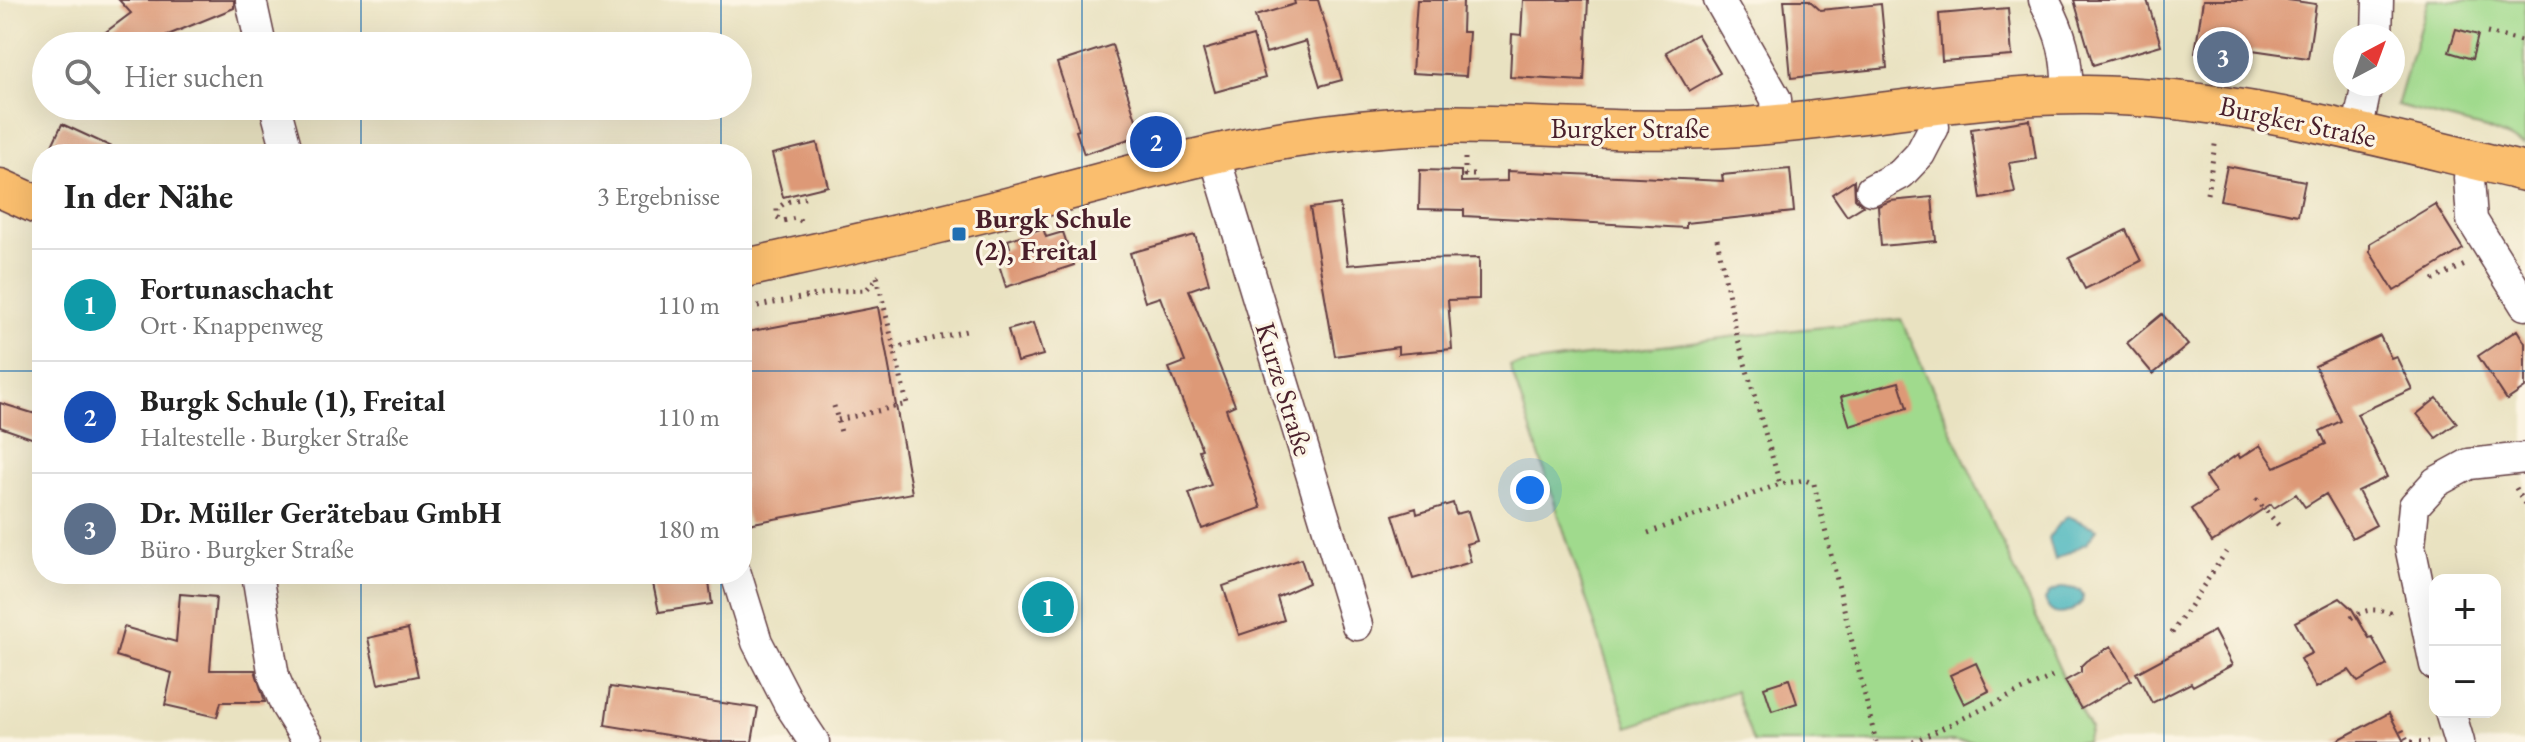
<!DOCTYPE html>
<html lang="de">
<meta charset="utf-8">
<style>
body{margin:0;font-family:"EB Garamond",serif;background:#f6f6f6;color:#222}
.controls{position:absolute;right:24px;bottom:24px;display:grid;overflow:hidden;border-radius:16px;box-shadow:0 8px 32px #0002}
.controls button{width:72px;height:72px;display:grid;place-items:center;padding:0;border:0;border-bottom:2px solid #e0e0e0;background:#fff;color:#222;font:40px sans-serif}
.compass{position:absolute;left:2333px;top:24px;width:72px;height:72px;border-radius:50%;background:#fff;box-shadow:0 8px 32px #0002;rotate:41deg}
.you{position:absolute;left:1530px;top:490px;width:28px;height:28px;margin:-20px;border:6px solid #fff;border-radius:50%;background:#1a73e8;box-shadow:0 0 0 12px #1a73e833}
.badge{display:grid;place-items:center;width:52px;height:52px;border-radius:50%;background:#db2777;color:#fff;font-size:26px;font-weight:700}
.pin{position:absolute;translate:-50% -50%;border:4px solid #fff;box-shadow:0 2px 8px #0006}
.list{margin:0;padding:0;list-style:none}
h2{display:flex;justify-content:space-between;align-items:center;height:104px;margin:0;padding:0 32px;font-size:34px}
h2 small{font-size:26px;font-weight:400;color:#767676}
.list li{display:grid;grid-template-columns:52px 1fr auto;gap:24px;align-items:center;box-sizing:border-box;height:112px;padding:0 32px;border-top:2px solid #e0e0e0}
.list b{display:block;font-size:30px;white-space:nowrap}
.list p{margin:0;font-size:26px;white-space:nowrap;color:#767676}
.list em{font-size:26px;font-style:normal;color:#767676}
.icon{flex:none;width:44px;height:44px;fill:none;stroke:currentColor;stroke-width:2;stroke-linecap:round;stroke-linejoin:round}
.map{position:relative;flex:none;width:2525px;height:742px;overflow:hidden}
.search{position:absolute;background:#fff;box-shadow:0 8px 32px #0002;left:32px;top:32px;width:720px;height:88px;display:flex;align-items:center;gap:20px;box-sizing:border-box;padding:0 28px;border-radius:44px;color:#767676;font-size:30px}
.panel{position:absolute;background:#fff;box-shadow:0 8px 32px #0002;left:32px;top:144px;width:720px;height:440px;border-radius:32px}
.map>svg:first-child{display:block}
.green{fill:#a0da8d;stroke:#757c5c;stroke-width:2}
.water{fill:#43b3bc;stroke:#466974;stroke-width:2}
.building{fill:#d97}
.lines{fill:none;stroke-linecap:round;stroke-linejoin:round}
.minor-casing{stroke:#623c42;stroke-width:33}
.major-casing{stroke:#623c42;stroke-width:41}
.path{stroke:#623c42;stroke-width:5;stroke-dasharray:2 6;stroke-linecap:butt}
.minor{stroke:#fff;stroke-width:30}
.major{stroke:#fabe6e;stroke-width:38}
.grid{fill:none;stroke:#1f6fb2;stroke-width:2;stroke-opacity:0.55}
.poi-dot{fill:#1f6fb2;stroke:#fcf5e5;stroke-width:3}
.labels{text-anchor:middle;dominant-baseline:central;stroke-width:6;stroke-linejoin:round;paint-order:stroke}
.street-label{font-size:28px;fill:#4a1f2b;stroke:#fcf5e5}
.poi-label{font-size:28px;font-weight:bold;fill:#4a1f2b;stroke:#fcf5e5;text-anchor:start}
</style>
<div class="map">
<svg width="2525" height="742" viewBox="0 0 2525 742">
<rect width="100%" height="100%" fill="#fcf5e5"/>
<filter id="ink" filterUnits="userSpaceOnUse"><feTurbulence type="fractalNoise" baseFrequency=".0125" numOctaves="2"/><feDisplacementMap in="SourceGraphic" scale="16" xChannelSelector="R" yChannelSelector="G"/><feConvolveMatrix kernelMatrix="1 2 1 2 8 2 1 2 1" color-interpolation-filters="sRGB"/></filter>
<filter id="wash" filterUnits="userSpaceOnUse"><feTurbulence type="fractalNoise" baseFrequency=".006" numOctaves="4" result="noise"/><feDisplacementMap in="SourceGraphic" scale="32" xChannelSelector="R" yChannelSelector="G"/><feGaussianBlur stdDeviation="1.8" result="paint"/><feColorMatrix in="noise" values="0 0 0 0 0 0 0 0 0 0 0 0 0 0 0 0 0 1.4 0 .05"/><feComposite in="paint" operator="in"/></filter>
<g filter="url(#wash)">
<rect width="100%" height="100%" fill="#e9e2c1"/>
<path class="green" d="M 2428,0 L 2525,0 L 2525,145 L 2486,129 L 2397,106 Z
M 1901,319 L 2065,681 L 2090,729 L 2086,742 L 1753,742 L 1735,691 L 1628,727 L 1510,366 L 1737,336 Z"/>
<path class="water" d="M 2068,516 L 2097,529 L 2087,543 L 2055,560 L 2049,538 L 2056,527 Z
M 2063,587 L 2080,590 L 2083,595 L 2082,602 C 2071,614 2051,622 2045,600 L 2050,592 Z"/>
<g id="blocks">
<path class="building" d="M 119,0 L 234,0 L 234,8 L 158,39 L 163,46 L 87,46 L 131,13 Z
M 1294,0 L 1318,0 L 1342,80 L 1320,86 L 1306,41 L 1266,53 L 1255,16 L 1295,4 Z
M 1417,0 L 1463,0 L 1462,32 L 1469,32 L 1466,76 L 1412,73 Z
M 1523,0 L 1588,0 L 1584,81 L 1510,77 L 1512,34 L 1521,35 Z
M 1784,0 L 1809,0 L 1820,10 L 1881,4 L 1887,68 L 1791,78 Z
M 2074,0 L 2147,0 L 2161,45 L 2093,65 Z
M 2203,0 L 2288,0 L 2316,4 L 2308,58 L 2252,50 L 2251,61 L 2195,53 Z
M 2008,8 L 2012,56 L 1942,61 L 1939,14 Z
M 2456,29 L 2478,35 L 2472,59 L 2449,52 Z
M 1697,34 L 1720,73 L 1689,91 L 1666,52 Z
M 1253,36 L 1265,78 L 1215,92 L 1203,50 Z
M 1112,45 L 1141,135 L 1084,154 L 1076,131 L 1079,130 L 1057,63 Z
M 2030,120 L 2036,159 L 2009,163 L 2015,193 L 1981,199 L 1971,129 Z
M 62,124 L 127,154 L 48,154 Z
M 817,143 L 828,186 L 783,197 L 772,154 Z
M 2227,166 L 2305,181 L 2298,215 L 2220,200 Z
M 1790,169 L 1794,212 L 1686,223 L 1686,228 L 1464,216 L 1464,210 L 1419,209 L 1420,170 L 1461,171 L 1461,182 L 1507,181 L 1507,171 L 1723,181 L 1722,175 Z
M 1854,180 L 1855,198 L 1863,206 L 1847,216 L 1832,194 Z
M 1932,197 L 1936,241 L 1881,246 L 1878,206 L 1890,201 Z
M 1340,204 L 1348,265 L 1415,259 L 1479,258 L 1479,299 L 1448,300 L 1452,349 L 1398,354 L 1398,347 L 1335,356 L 1310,208 Z
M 2435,204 L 2463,249 L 2394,291 L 2370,252 L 2370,243 Z
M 1043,228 L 1046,237 L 1063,232 L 1074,265 L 1006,287 L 995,252 L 1010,247 L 1008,240 Z
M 2126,230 L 2141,261 L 2085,289 L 2069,258 Z
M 1195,235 L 1209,283 L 1189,290 L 1235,405 L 1226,409 L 1261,508 L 1202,529 L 1189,493 L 1211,485 L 1199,450 L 1202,449 L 1169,368 L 1185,362 L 1160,297 L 1145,302 L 1130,253 Z
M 878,307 L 912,493 L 748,524 L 742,493 L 742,333 Z
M 2162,314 L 2188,345 L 2153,374 L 2127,343 Z
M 1033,323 L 1043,355 L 1017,362 L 1008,330 Z
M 2517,330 L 2525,343 L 2525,388 L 2507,400 L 2478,356 Z
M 2380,336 L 2391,358 L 2396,356 L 2412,389 L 2357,414 L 2387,477 L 2358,491 L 2376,525 L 2352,538 L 2326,494 L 2305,507 L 2296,494 L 2274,508 L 2271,504 L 2212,542 L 2191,509 L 2216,493 L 2205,477 L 2238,454 L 2240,458 L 2260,445 L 2275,467 L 2326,444 L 2320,431 L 2341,421 L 2315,366 Z
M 1899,382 L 1907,408 L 1850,426 L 1841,397 Z
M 2437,398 L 2457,423 L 2436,438 L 2417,414 Z
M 0,403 L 42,416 L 37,440 L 0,427 Z
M 1453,503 L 1456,514 L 1468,511 L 1477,541 L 1466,544 L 1471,562 L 1413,579 L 1393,515 L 1416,508 L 1417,514 Z
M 1301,559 L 1309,583 L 1277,597 L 1284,620 L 1239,635 L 1223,586 Z
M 651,574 L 708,574 L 712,604 L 659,612 Z
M 180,594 L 216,597 L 210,670 L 255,670 L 265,702 L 221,702 L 217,717 L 165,705 L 172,673 L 116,656 L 124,627 L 176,642 Z
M 2340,598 L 2352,609 L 2369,638 L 2372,637 L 2387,665 L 2358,682 L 2349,670 L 2316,688 L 2300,659 L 2312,653 L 2295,622 Z
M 408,629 L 418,676 L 378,684 L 368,638 Z
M 2214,631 L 2232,665 L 2193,686 L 2191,683 L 2152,703 L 2136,673 Z
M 2111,646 L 2131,680 L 2081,709 L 2065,681 L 2081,672 L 2081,666 L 2086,661 Z
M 1976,663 L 1989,691 L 1964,704 L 1950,675 Z
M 1789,679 L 1797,703 L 1772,711 L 1764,687 Z
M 610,687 L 758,708 L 752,742 L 710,742 L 605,725 Z
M 2389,713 L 2404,742 L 2334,742 Z"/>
</g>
</g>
<g filter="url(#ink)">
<use href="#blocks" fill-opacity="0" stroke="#623c42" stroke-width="2"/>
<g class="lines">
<defs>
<path id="minor" d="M 251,0 L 261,46
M 1719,0 L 1776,99 L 1777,124
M 2044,0 C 2063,36 2067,55 2068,95
M 2377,36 L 2378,0
M 275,106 L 288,154
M 2357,132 L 2367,84
M 1214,154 L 1357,625
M 2472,160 L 2469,178 L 2472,220 L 2525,305
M 1871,190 L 1901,174 L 1920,154 L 1934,127 L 1929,106
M 257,574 L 274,677 L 286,706 L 308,742
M 736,574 L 757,642 L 789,704 L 814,742
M 2435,665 L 2410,546 L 2414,506 L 2436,482 L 2469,464 L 2525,458
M 2450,712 L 2459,742"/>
<path id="major" d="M 0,188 L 42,207
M 742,269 C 848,245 955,222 1060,193 C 1137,173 1212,152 1290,139 C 1335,132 1381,127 1426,125 C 1520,122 1613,133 1707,129 C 1834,124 1960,94 2087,95 C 2237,96 2381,138 2525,172"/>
</defs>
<use href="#minor" class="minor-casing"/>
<use href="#major" class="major-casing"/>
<path class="path" d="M 2487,33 L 2525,42
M 1465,158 L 1465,175 L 1478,175
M 2207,194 L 2216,139
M 801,221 L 796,218 L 783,221 L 777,217 L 777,209 L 786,202 L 805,198
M 1717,239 L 1737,336 L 1780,484
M 877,277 L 894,348
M 2433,280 L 2465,265
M 742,309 L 837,291 L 866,290 L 879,276
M 834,406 L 842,436
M 838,420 L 907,404 L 894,348 L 966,331
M 2516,488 L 2525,504
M 2256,499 L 2280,527
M 1648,533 L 1780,484 L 1805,480 L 1814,484 L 1876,742
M 2351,618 C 2365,609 2374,608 2390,613 L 2392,618
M 2172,633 L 2226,552
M 2402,730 L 2408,742
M 1913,742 L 2057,674
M 2411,742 L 2428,742"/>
<use href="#minor" class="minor"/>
<use href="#major" class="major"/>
</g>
</g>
<path class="grid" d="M 361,0 L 361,46M 721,0 L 721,46M 1082,0 L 1082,742M 1443,0 L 1443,742M 1804,0 L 1804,742M 2164,0 L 2164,742M 361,106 L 361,154M 721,106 L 721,154M 0,371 L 42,371M 742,371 L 2525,371M 361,574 L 361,742M 721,574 L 721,742"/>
<rect class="poi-dot" x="951" y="226" width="16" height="16" rx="4"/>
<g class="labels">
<g class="street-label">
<text transform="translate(2298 121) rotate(12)">Burgker Straße</text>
<text x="1630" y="128">Burgker Straße</text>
<text transform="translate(1285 389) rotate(73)">Kurze Straße</text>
</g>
<g class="poi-label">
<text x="975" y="218">Burgk Schule<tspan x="975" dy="32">(2), Freital</tspan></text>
</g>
</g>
</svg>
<div class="controls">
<button>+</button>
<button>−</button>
</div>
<svg class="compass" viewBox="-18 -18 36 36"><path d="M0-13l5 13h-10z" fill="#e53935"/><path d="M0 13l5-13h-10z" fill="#767676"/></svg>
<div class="you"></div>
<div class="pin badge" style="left:1048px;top:607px;background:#0f9aa8">1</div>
<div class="pin badge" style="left:1156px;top:142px;background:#1a4fb4">2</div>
<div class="pin badge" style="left:2223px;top:57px;background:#5c6f8a">3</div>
<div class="search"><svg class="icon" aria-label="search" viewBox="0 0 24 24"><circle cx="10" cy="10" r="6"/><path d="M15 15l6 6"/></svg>Hier suchen</div>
<section class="panel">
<h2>In der Nähe<small>3 Ergebnisse</small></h2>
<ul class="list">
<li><span class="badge" style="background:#0f9aa8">1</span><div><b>Fortunaschacht</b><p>Ort · Knappenweg</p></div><em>110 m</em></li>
<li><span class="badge" style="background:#1a4fb4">2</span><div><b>Burgk Schule (1), Freital</b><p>Haltestelle · Burgker Straße</p></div><em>110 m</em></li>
<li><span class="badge" style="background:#5c6f8a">3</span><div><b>Dr. Müller Gerätebau GmbH</b><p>Büro · Burgker Straße</p></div><em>180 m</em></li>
</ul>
</section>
</div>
